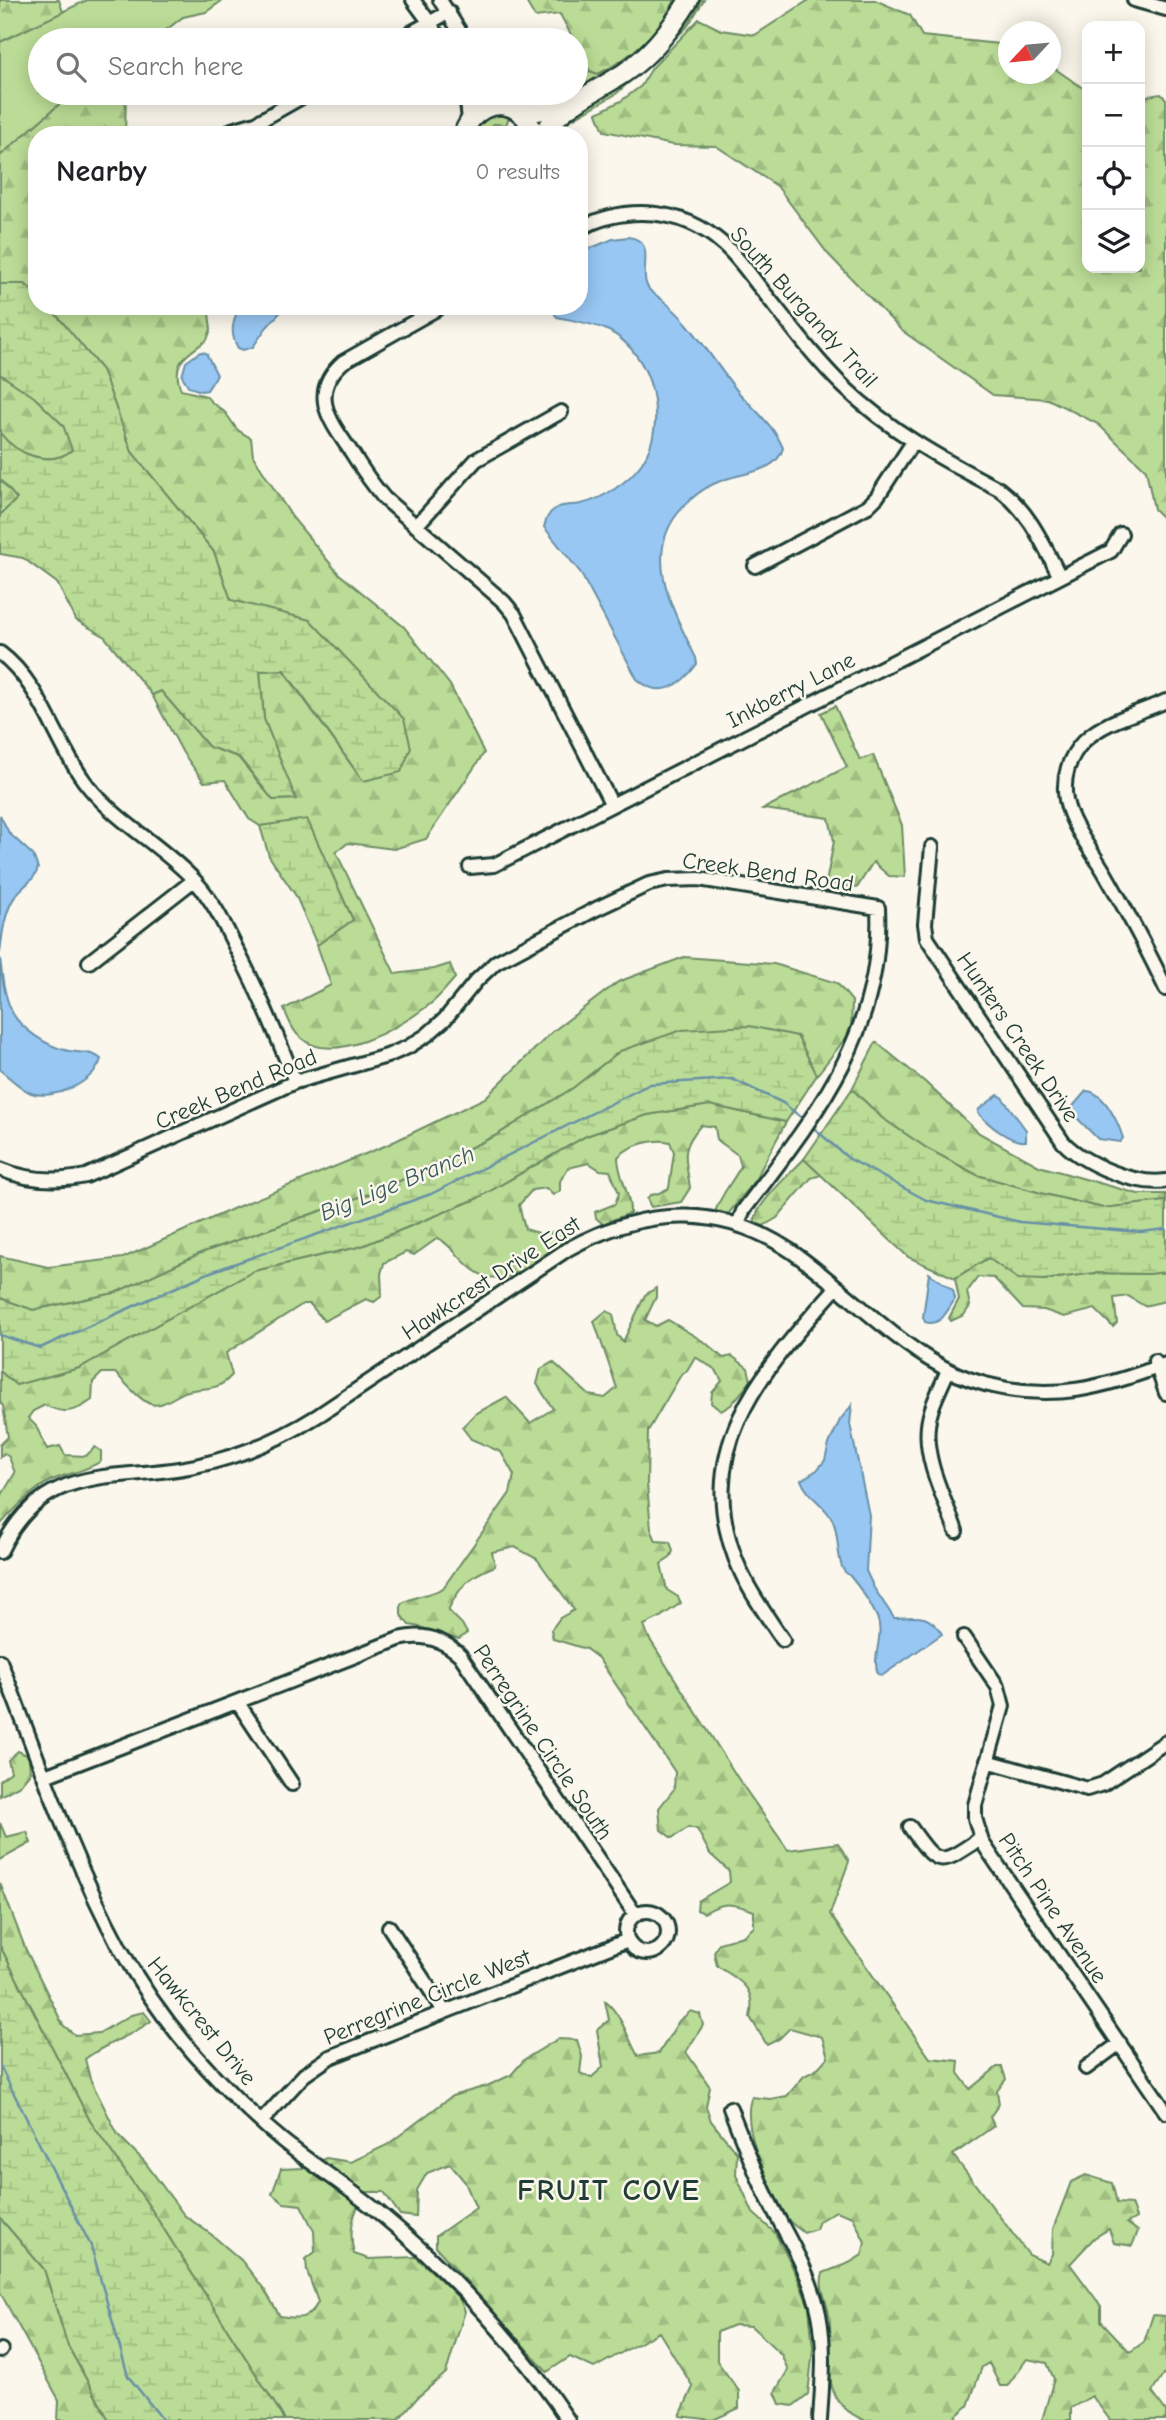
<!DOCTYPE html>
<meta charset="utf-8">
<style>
body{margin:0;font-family:"Comic Neue",sans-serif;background:#f6f6f6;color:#202124}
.controls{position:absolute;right:21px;top:21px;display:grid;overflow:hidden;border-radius:14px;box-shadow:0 4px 18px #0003}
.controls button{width:63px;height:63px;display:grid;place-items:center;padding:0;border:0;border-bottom:2px solid #e0e0e0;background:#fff;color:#202124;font:35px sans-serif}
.compass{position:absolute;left:998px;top:21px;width:63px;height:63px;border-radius:50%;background:#fff;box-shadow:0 4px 18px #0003;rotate:244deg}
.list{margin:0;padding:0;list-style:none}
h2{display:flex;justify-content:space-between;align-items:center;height:91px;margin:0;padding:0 28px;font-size:30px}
h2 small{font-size:23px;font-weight:400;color:#757577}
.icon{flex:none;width:38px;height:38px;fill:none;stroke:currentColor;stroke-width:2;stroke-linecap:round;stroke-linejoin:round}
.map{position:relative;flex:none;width:1166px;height:2420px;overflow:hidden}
.search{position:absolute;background:#fff;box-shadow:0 4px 18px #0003;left:28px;top:28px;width:560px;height:77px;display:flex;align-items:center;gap:18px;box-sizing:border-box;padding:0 24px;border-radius:38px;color:#757577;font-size:26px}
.panel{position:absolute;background:#fff;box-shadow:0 4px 18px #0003;left:28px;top:126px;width:560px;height:189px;border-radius:28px}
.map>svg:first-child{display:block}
.grass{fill:#bbdc96;stroke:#6d8c65;stroke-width:2}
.forest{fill:url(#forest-firs);stroke:#6d8c65;stroke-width:2}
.wetland{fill:url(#wetland-marsh);stroke:#6d8c65;stroke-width:2}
.water{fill:#98c7f4;stroke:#6890a7;stroke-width:2}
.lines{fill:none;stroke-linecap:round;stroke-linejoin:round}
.stream{stroke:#6890a7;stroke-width:2.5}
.street-casing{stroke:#1f3d34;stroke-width:18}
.secondary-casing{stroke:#1f3d34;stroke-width:23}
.street{stroke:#fbf7ec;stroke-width:12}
.secondary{stroke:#fbf7ec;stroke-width:18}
.labels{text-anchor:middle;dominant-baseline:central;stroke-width:5;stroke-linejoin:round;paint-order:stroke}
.street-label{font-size:23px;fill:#1f3d34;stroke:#fbf7ec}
.water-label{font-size:24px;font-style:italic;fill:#37595a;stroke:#fbf7ec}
.district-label{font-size:30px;font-weight:bold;letter-spacing:2px;fill:#1f3d34;stroke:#fbf7ec}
</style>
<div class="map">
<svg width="1166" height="2420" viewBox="0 0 1166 2420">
<defs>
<pattern id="forest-firs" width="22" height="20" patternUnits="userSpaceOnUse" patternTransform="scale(1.75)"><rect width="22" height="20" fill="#bbdc96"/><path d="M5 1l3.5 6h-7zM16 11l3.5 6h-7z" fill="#a0be82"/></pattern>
<pattern id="wetland-marsh" width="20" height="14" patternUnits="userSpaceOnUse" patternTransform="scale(1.75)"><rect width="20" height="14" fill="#bbdc96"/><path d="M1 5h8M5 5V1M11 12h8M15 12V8" fill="none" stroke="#a0be82"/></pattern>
</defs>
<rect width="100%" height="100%" fill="#fbf7ec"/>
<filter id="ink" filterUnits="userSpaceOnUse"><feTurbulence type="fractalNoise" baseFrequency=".0143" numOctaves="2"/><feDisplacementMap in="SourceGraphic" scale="14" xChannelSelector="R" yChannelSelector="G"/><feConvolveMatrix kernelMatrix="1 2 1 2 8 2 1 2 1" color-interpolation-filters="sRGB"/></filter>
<g filter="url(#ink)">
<path class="grass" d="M 87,0 L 223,0 L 206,12 L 183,17 L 153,40 L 40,40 L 40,93 L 75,93 L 63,101 L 0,156 L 0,42 Z
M 675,0 L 682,0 L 675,12 L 634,58 L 562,101 L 534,106 L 505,98 L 500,94 L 537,97 L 550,93 L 576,93 L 576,79 L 590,71 L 598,74 C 630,58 660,33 675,0 Z
M 695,0 L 704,0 L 687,27 L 629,82 L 616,94 L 564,124 L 555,135 L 547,135 Z
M 511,112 L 506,125 L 494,124 L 483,135 L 467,135 L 483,114 Z"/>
<path class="forest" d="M 0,0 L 59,0 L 63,12 L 0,42 Z
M 525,0 L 675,0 C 660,33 630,58 598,74 L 590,71 L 560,14 L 535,17 Z
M 809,0 L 875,0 L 910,15 L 922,36 L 1008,45 L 1009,74 L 1050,74 L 1051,66 L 1087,91 L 1087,268 L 1140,268 L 1140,97 L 1161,94 L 1166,99 L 1166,521 L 1154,509 L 1146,470 L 1098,424 L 1048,399 L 993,395 L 901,330 L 828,254 L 777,186 L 716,146 L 673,145 L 604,131 L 597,113 L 621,101 L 641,86 L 652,68 L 699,19 L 721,30 L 755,35 Z
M 75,93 L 126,93 L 125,135 L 37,135 L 37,295 L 25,284 L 0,284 L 0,156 L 63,101 Z
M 48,306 L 208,306 L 211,329 L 207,340 C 187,355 170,361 181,390 L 206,396 C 214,407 222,407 227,415 C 238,430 234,429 251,438 L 253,456 L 292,517 L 338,573 L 404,627 L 450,685 L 484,753 L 426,839 L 394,849 L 348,843 L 336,852 L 395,974 L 434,969 L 450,964 L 455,978 C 447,987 439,998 429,1005 C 400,1027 332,1067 300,1037 C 292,1031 288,1018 284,1009 L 331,985 L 317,945 L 353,920 L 307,820 L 260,826 L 249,819 L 225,780 L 204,782 L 183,753 L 152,695 L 161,691 L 209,747 L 238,757 L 273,800 L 295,799 L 264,719 L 260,671 L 283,670 L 363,781 L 264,610 L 231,600 L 214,552 L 132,452 L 102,370 Z
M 0,374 L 34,396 L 63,425 L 73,450 C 49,467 17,455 0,433 Z
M 0,479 L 17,499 L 0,515 Z
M 835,706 L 860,760 L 873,755 L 902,825 L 905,877 L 889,876 L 873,862 L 857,888 L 826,883 L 834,841 L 829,818 L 763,809 L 847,767 L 821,713 Z
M 684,957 L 774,964 L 837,983 L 852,1001 L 851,1031 L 817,1075 L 797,1036 L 620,1051 L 573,1088 L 495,1136 L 383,1189 L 201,1253 L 115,1293 L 33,1310 L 0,1298 L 0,1256 L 48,1267 L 123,1258 L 237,1207 L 387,1145 L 485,1098 L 552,1032 L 618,982 Z
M 876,1042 L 925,1082 L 979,1133 L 1039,1166 L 1138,1194 L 1166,1194 L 1166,1201 L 1103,1208 L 1044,1194 L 977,1175 L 928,1149 L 882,1118 L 852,1089 Z
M 710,1105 L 786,1122 L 754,1182 L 729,1213 L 721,1215 L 715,1212 C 720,1196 733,1181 741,1166 L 738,1155 L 717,1140 L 715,1127 L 701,1125 C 679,1150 686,1158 690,1188 L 681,1202 L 651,1207 L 647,1199 L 650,1195 L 657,1194 L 669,1188 L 674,1152 L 670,1142 C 654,1138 629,1145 618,1157 C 618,1177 631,1193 630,1213 L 603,1224 L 596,1218 L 595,1212 L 615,1204 L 619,1193 L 610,1171 L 600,1170 L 589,1163 L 568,1168 L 560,1181 L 560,1191 L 553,1195 L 546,1188 L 532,1190 L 519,1205 L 525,1229 L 545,1235 L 566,1226 L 570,1234 C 559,1248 524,1271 506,1277 C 501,1278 490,1278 485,1276 C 466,1270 455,1247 438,1238 L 414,1255 L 406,1252 L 384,1263 L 381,1274 L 382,1296 L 374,1302 L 366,1299 L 324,1321 L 310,1304 L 303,1304 L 226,1353 L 232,1375 C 216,1393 207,1386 188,1391 C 175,1394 162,1410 148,1403 C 136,1397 125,1382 115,1373 L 102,1373 L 93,1382 L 92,1400 C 76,1412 63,1415 45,1405 L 33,1411 L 28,1418 L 36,1426 L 47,1449 L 60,1446 L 65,1455 L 86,1456 L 95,1447 L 101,1451 L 101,1461 C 86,1472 66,1473 50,1481 C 31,1491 14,1510 0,1525 L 0,1498 L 15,1473 L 9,1457 L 4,1453 L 0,1457 L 0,1445 L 8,1437 L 3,1406 L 0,1402 L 0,1371 L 16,1385 L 79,1368 L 254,1271 L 362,1246 L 476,1199 L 586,1136 L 647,1115 Z
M 804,1159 L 821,1175 L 811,1178 L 777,1218 L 763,1226 L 754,1224 C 755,1204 790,1174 804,1159 Z
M 988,1258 L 1044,1280 L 1094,1273 L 1148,1274 L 1166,1272 L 1166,1301 L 1144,1306 L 1128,1296 L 1114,1298 L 1117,1323 L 1113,1327 L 1095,1309 L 1064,1317 L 1044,1310 L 1023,1309 L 994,1278 L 978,1277 L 967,1292 L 970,1306 L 964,1315 L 951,1321 L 949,1318 L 959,1299 L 955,1278 Z
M 656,1288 L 656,1297 L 645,1320 L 656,1326 L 668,1320 L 706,1343 L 723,1358 L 732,1356 L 748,1368 L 751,1381 L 731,1405 L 721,1411 L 711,1403 L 712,1393 L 722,1381 L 716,1370 L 695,1357 L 686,1372 L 682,1373 L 648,1431 L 647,1484 L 651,1529 L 656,1541 L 670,1542 L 673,1551 L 670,1558 L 661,1564 L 667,1590 L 678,1597 L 681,1603 L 659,1618 L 644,1625 L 649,1638 L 741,1783 L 788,1850 L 838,1843 L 849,1861 L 830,1914 L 930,2058 L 959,2061 L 958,2073 L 970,2089 L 997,2067 L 1002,2067 L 1006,2079 L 997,2091 L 999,2104 L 990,2117 L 994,2126 L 953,2155 L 1029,2255 L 1047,2263 L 1052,2254 L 1053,2229 L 1071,2182 L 1086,2175 L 1112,2183 L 1117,2203 L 1131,2204 L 1136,2218 L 1127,2223 L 1138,2231 L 1132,2246 L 1114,2243 L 1109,2229 L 1094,2238 L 1070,2264 L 1101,2306 L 1101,2321 L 1130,2352 L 1144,2342 L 1153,2315 L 1166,2316 L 1166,2371 L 1152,2392 L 1166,2411 L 1166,2420 L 1110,2420 L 1092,2396 L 1071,2408 L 1071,2420 L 1042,2420 L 1054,2379 L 1047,2363 L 1027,2359 L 1007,2386 L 1000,2386 L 989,2363 L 982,2367 L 968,2406 L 956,2416 L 958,2420 L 864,2420 C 813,2399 836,2356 829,2315 C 827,2300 818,2287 823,2273 L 849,2263 L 862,2255 L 865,2242 L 853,2217 L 836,2211 L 819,2221 L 816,2229 L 804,2233 C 798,2228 791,2224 787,2218 C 771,2193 739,2125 752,2097 L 770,2099 L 787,2096 L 804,2076 L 816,2070 L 828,2057 L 822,2037 L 790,2028 L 779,2039 L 767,2045 L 750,2017 C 757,1987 739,1980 717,1966 L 714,1952 L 719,1943 L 743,1936 L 754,1927 L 754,1911 C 732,1903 724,1901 704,1913 L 697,1910 L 698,1901 L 730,1882 L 729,1871 L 710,1854 L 697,1829 L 689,1827 L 672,1838 L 661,1830 L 659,1808 L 674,1789 L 675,1772 L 598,1658 L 586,1649 L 553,1639 L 551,1630 L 560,1618 L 574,1610 L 537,1559 L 515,1547 L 492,1552 L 495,1566 C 469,1576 461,1585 448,1610 L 462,1624 L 467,1633 L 459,1639 C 442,1637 427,1627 409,1625 L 401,1615 L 401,1604 C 415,1595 429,1596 443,1588 L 510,1493 L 514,1475 L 501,1452 L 471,1439 L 462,1427 L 475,1414 L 506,1397 L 530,1423 L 553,1409 L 537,1384 L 541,1369 L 553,1362 L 589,1395 L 605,1398 L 617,1388 L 594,1321 L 606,1311 L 613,1314 L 617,1335 L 623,1342 L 645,1295 Z
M 18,1751 L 29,1756 L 30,1773 L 20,1785 L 0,1796 L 0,1780 L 11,1772 L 8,1760 Z
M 0,1823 L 6,1837 L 27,1832 L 31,1843 L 0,1860 Z
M 0,1883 L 26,1950 L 63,2025 L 75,2035 L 99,2033 L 131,2015 L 144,2012 L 151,2021 C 131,2037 105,2043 85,2059 L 90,2079 L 118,2135 L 144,2161 L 184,2215 L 212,2235 L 241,2260 L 264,2289 L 280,2316 C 298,2319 310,2320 318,2302 L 307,2271 L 306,2259 L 315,2252 L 314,2231 L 301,2205 L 284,2203 L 272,2194 L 281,2169 L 304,2168 L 326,2158 L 351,2162 L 387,2145 L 452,2096 L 487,2086 L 511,2075 L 525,2059 L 558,2039 L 577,2040 L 582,2056 L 580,2073 L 591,2078 L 603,2067 L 597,2030 L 609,2020 L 605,2001 C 622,2015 627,2037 638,2056 L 659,2053 L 679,2021 L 691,2011 L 700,2014 L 703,2025 L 686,2052 L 710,2087 L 706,2106 L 711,2121 L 737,2153 L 736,2175 L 753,2213 L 775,2233 L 795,2272 L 809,2307 L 813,2349 L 808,2394 L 793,2406 L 780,2404 L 775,2392 L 788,2370 L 781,2354 L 751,2326 L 734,2325 L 717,2332 L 717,2361 L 739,2391 L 739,2408 L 713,2420 L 680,2416 L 693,2387 L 659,2332 L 594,2368 L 570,2357 L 547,2372 L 436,2247 L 436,2236 L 476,2208 L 465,2182 L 450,2164 L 427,2173 L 417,2190 L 416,2217 L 400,2215 L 384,2192 L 365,2192 C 353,2213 348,2230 354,2254 L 369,2259 L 416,2257 L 458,2296 L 465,2311 L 446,2373 L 418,2397 L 398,2420 L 285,2420 L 151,2209 L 90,2121 L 0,1946 Z
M 0,2218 L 44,2269 L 68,2346 L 109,2420 L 58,2420 L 59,2400 L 0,2292 Z"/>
<path class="wetland" d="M 0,284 L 25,284 L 37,295 L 37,306 L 48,306 L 55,313 L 102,370 L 132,452 L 214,552 L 231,600 L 310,620 L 404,719 L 411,748 L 401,772 L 363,781 L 284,670 L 260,671 L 264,719 L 296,799 L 273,800 L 239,757 L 209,747 L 161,691 L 152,695 L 104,636 L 76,620 L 57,583 L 23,558 L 0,554 L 0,515 L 17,499 L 0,479 L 0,433 C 17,455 50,468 72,450 L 63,425 L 34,397 L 0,374 Z
M 307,819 L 353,920 L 317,945 L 296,896 L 269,856 L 260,826 Z
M 749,1026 L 797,1036 L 817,1075 L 786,1122 L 710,1105 L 647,1115 L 586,1136 L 476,1199 L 362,1246 L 254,1271 L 79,1368 L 16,1385 L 0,1371 L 0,1298 L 33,1310 L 115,1293 L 201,1253 L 383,1189 L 495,1136 L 573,1088 L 620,1051 L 682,1030 Z
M 852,1089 L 882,1118 L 928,1149 L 977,1175 L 1044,1194 L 1103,1208 L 1166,1201 L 1166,1272 L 1148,1274 L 1094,1273 L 1044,1280 L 1018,1279 L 988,1258 L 955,1278 L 908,1257 L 804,1159 Z
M 0,1946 L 90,2121 L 151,2209 L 285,2420 L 109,2420 L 68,2346 L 44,2269 L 0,2218 Z"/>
<path class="water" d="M 628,237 C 662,241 632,278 653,293 C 691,318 711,360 740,394 C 756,411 774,426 783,448 C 777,472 746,472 726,479 C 707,485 690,498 678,513 C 642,558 675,614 696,658 L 697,664 C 681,686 660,700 637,679 L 580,572 L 544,527 C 546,520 548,513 555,509 C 562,504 572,506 581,504 C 603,499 629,482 642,463 C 669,422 653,354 609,331 C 593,323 575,321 557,317 L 549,306 L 579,306 L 579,253 L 613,239 Z
M 239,306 L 286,306 L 266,328 L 253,347 L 243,350 L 238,348 C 229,333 233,322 239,306 Z
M 200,352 L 206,353 L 217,375 L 207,390 L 201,391 L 189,387 L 182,376 L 186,362 Z
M 0,815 L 9,833 L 33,855 L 38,868 C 35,880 25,884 17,894 C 5,908 2,935 0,953 Z
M 0,958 C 2,976 4,995 12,1012 C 21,1029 47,1046 65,1050 C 78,1054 90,1050 101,1059 C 95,1082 54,1101 31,1093 C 21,1089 9,1077 0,1070 Z
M 1086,1091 C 1104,1091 1118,1122 1123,1138 L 1120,1142 L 1098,1139 L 1074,1115 L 1073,1106 Z
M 998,1095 L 1001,1096 L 1026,1130 L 1026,1141 C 1010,1143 989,1125 978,1113 L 979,1109 Z
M 929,1273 L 953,1290 L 955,1299 C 947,1311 941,1327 925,1322 L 923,1317 Z
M 852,1405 L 850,1424 L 869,1515 L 866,1571 L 874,1588 L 894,1618 C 916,1617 929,1612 942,1634 L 883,1675 L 878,1674 C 871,1657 885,1636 877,1617 C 870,1602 861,1589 850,1576 C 848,1574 844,1572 843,1569 C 837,1559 839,1534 833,1521 C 825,1504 807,1497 801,1480 L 817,1470 L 825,1460 L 829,1444 L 840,1420 Z"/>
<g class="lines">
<path class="stream" d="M 815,1129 L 848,1158 L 926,1200 L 1020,1222 L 1141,1232 L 1166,1229
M 0,1335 L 40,1348 L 208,1273 L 431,1194 L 650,1084 L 732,1079 L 783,1103 L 802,1118
M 0,2066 L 91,2246 L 128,2376 L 163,2420"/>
<defs>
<path id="street" d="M 413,0 L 430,23 L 440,40
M 440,0 L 465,40
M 1134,0 L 1166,9
M 398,40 L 449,12
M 466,93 L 469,120
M 232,130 L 256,123 L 309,93
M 579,229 C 626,204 683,208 723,244 C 737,256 747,271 758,285 C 786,319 812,356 844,387 C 890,431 943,460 999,489 C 1030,512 1043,544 1060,577
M 442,306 L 343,362 C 307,394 331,422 352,453 C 362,469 372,484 384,498 L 504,602 L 514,614 L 612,805
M 416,526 L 476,460 L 561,412
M 755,566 L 868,506 L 877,497 L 913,442
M 0,653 C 42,684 56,746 88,786 C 119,824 163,846 196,882 C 214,902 225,926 237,950 C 259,993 278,1037 295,1082
M 1166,701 C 1140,713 1105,720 1084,741 C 1069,756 1062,778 1066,800 C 1071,826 1093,852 1106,875 C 1127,912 1148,950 1166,989
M 932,847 L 925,924 L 927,938 L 1063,1142 C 1084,1164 1136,1186 1166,1181
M 470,867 L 494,865 L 1111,551 L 1121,534
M 89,962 L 194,880
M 0,1169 C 28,1181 56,1182 86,1176 L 295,1082 L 387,1056 L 408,1047 L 427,1035 L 445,1019 L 476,981 L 496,962 L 596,909 L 649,884 L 668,880 L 699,879 L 878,908 C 884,1033 814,1117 743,1211 L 738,1225
M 1155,1361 L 1166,1393
M 948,1370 C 941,1388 930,1406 928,1426 C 924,1461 945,1499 956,1531
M 0,1552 C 44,1459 114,1483 195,1466 C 239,1457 281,1439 319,1415 L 568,1249 C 647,1205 728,1203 802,1259 C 829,1279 854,1302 880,1323 C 911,1349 946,1374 985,1384 C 1052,1402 1103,1388 1166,1364
M 964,1637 L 998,1687 L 1003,1706 L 975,1805 L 975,1818 L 982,1842 L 1166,2112
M 783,1640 C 768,1618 752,1596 741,1572 C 687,1453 761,1372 836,1288
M 0,1661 C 38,1757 71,1858 120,1948 C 147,1997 183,2044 221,2083 C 241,2104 261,2123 283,2141 C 313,2165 346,2186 376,2210 C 450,2271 514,2340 568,2420
M 238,1703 L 292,1784
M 987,1761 L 1087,1789 L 1103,1784 L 1166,1742
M 45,1776 L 399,1639 C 422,1633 442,1638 460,1655 L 635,1914
M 910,1827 C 939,1868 939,1866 981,1838
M626 1932a21 21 0 1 1 42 0a21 21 0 1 1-42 0Z
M 389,1927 L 444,2011
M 1086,2068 L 1120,2043
M 730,2108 C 742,2138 753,2168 767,2197 C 786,2235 810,2271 819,2314 C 826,2349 822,2385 820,2420
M 261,2122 L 304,2075 L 330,2057 L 628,1940
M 0,2351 L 1,2350"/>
<path id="secondary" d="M 519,110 L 538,111 L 569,105
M 463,135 C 475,97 523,94 534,135
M 542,135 C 563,104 594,93 624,73 C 652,54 672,28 689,0"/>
</defs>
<use href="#street" class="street-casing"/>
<use href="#secondary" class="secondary-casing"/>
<use href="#street" class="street"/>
<use href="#secondary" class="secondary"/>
</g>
</g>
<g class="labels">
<g class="street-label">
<text transform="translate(804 307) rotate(48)">South Burgandy Trail</text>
<text transform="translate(791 690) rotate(-27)">Inkberry Lane</text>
<text transform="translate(768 872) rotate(8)">Creek Bend Road</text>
<text transform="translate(1018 1037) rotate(56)">Hunters Creek Drive</text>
<text transform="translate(236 1089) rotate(-23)">Creek Bend Road</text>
<text transform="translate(491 1278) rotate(-33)">Hawkcrest Drive East</text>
<text transform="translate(543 1742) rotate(56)">Perregrine Circle South</text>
<text transform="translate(1053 1908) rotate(56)">Pitch Pine Avenue</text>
<text transform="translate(427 1997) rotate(-22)">Perregrine Circle West</text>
<text transform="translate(202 2021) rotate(51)">Hawkcrest Drive</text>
</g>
<g class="water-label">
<text transform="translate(397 1183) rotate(-22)">Big Lige Branch</text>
</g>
<g class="district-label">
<text x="609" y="2190">FRUIT COVE</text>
</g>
</g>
</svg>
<div class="controls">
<button>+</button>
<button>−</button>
<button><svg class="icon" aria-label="locate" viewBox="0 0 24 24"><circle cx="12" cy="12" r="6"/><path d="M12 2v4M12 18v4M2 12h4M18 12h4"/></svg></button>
<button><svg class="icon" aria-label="layers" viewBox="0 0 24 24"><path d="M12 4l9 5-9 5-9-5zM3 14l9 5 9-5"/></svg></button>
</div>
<svg class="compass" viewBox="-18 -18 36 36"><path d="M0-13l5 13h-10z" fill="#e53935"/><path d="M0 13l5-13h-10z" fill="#757577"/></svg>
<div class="search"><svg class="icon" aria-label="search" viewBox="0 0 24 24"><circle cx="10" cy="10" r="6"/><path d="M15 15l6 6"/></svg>Search here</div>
<section class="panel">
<h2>Nearby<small>0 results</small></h2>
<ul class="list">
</ul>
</section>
</div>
